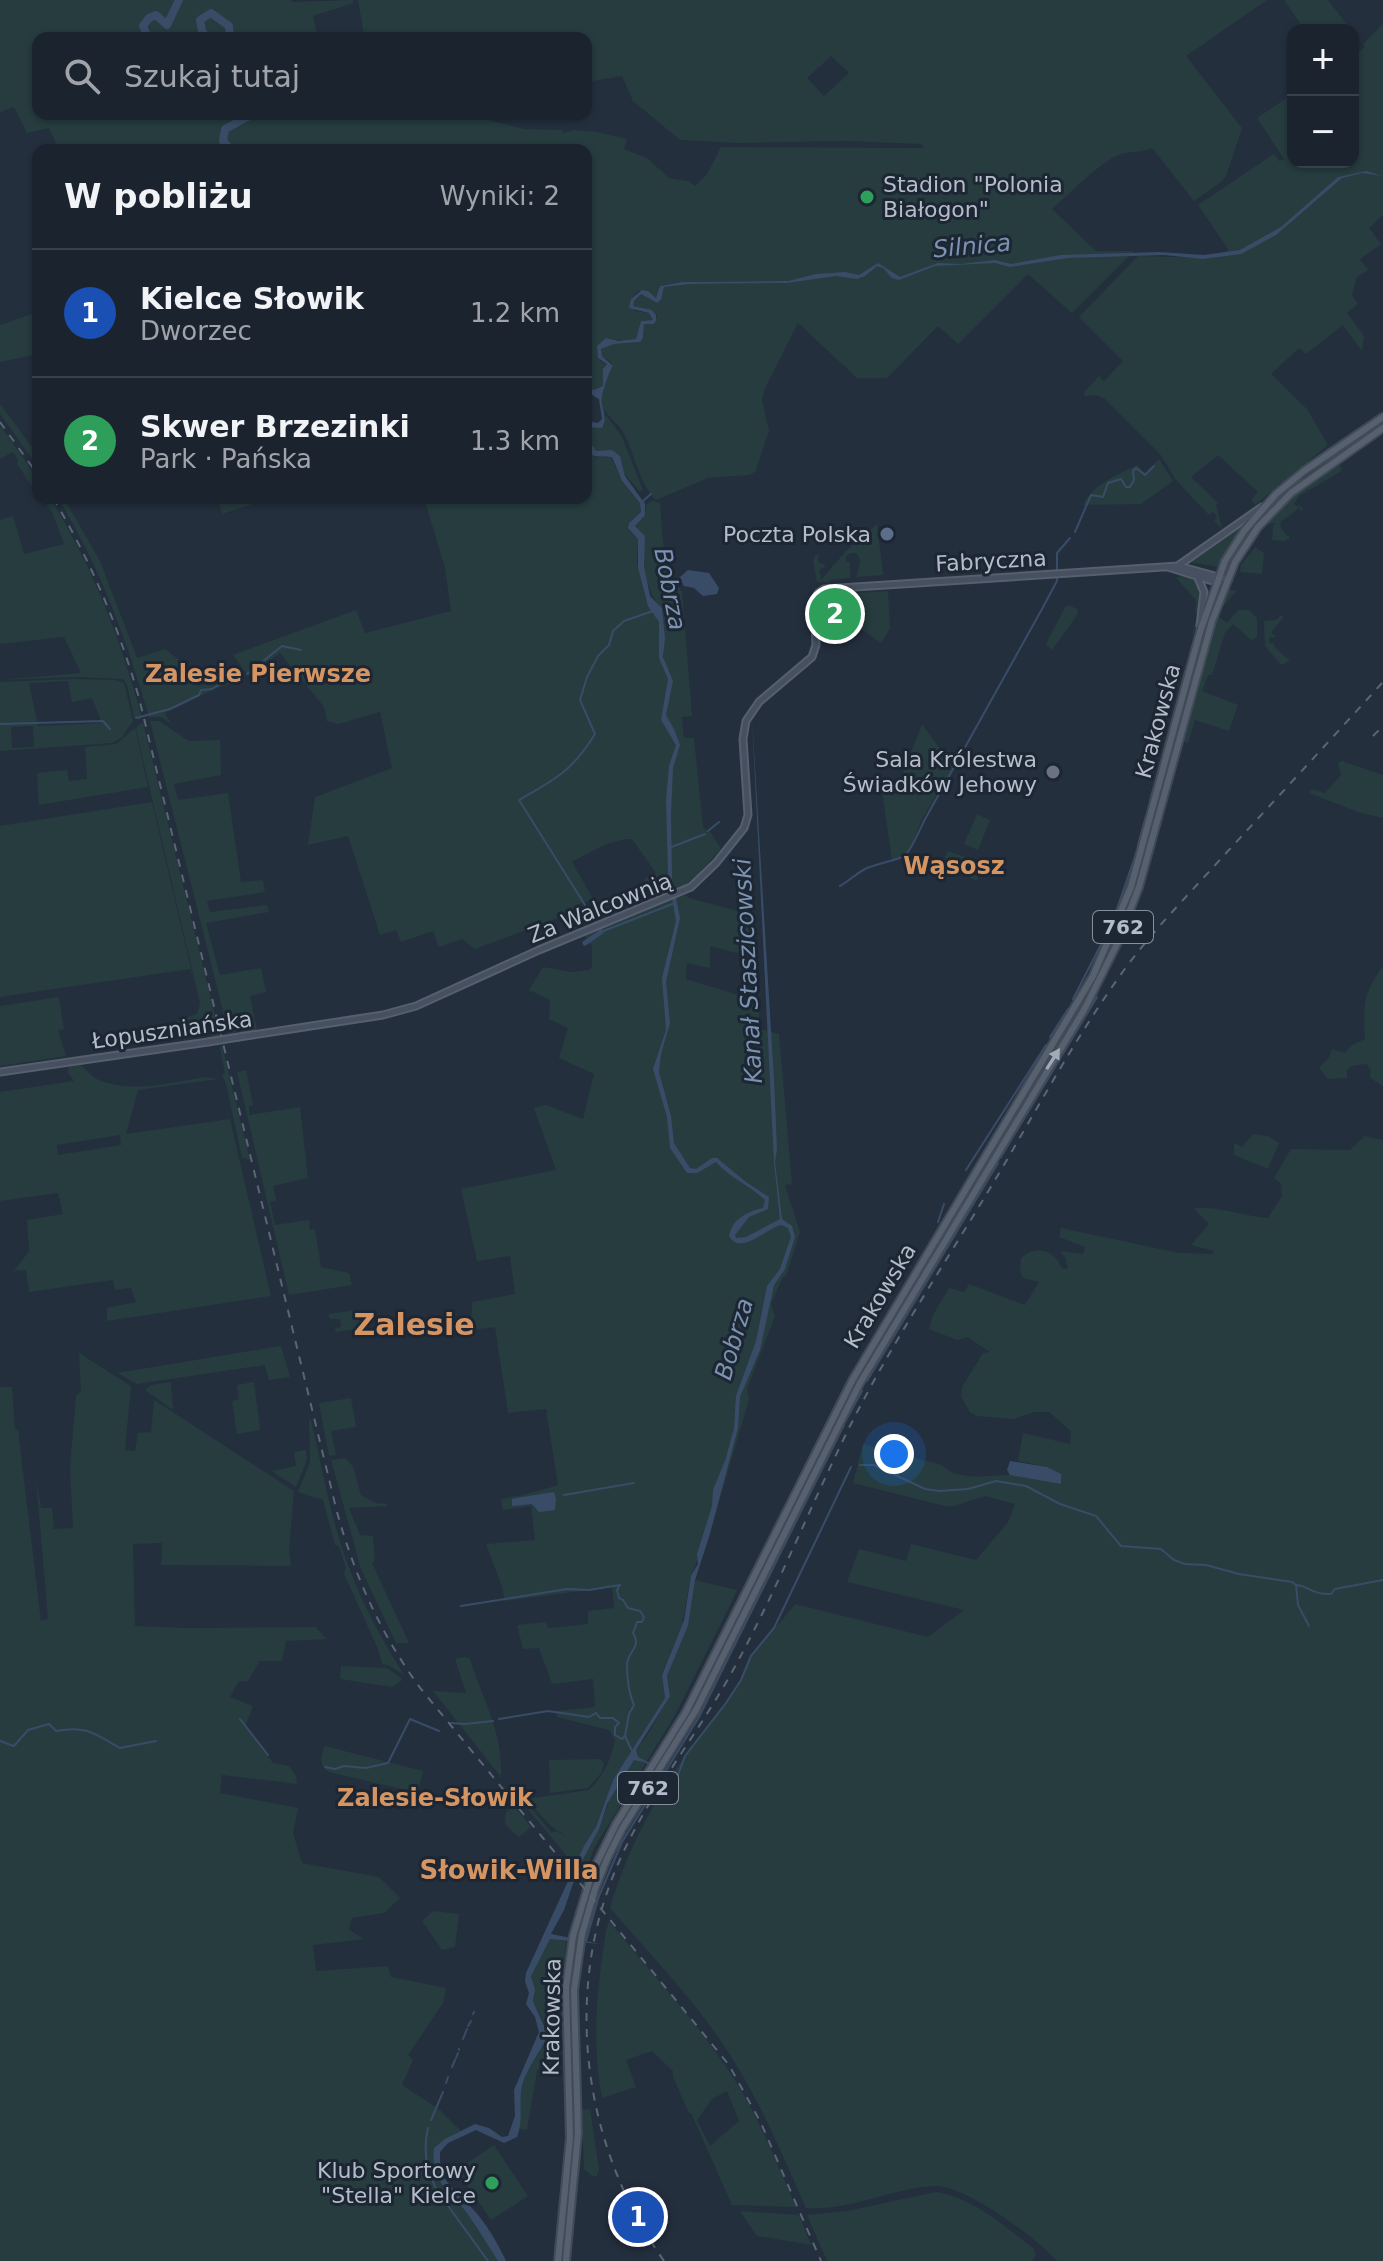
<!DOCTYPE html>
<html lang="pl">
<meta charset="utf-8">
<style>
body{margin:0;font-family:"DejaVu Sans",sans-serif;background:#242b36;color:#f1f3f6}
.controls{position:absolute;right:24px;top:24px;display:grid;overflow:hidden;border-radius:16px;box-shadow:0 2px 6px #0004}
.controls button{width:72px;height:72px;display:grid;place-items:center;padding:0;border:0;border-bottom:2px solid #39404a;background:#1b232e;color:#f1f3f6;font:40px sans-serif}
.you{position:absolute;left:894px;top:1454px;width:28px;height:28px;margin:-20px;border:6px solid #fff;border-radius:50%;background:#1a73e8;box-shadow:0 0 0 12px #1a73e833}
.badge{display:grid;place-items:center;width:52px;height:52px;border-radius:50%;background:#1a73e8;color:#fff;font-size:26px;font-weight:700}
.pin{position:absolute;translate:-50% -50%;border:4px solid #fff;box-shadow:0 2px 8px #0006}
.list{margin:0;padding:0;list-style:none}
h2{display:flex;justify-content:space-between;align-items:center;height:104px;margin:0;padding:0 32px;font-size:34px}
h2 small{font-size:26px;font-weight:400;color:#a0a4aa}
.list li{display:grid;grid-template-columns:52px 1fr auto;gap:24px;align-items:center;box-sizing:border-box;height:128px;padding:0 32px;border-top:2px solid #39404a}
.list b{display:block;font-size:30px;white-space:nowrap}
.list p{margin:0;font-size:26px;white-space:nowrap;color:#a0a4aa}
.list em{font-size:26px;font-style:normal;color:#a0a4aa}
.icon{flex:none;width:44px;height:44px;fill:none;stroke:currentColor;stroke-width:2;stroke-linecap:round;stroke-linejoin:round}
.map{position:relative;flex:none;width:1383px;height:2261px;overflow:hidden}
.search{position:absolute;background:#1b232e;box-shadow:0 2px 6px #0004;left:32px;top:32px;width:560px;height:88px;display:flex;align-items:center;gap:20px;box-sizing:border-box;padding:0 28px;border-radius:16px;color:#a0a4aa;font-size:30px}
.panel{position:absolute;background:#1b232e;box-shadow:0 2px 6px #0004;left:32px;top:144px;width:560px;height:360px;border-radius:16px}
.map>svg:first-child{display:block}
.green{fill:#263c3f;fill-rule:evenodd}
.water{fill:#394c67}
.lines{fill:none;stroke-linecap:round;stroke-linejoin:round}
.stream{stroke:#394c67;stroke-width:2}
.canal{stroke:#394c67;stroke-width:5}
.river{stroke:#394c67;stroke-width:8}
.secondary-casing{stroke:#565f6c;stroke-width:9}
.primary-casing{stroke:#414a57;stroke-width:10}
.secondary{stroke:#465061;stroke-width:5}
.primary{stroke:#56606e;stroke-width:6}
.rail{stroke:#5a6575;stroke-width:2;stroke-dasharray:8 8;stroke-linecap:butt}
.secondary-bridge-casing{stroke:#565f6c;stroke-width:9;stroke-linecap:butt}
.secondary-bridge{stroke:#465061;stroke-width:5}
.oneway{fill:#a1aab7}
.leisure-dot{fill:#2e9e5b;stroke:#1d2633;stroke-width:3}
.service-dot{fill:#5c6f8a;stroke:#1d2633;stroke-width:3}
.worship-dot{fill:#6b7280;stroke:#1d2633;stroke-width:3}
.labels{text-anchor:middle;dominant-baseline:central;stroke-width:6;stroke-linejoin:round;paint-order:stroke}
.shield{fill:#1d2633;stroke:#878f9c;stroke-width:2}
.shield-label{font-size:20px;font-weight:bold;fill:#b4bcc9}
.poi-label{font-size:22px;fill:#b4bcc9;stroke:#1d2633;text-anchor:end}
.street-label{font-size:22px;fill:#b4bcc9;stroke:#1d2633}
.water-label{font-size:24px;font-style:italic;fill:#7c92b1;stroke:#1d2633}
.neighbourhood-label{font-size:24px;font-weight:bold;fill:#d59563;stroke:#1d2633}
.quarter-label{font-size:26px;font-weight:bold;fill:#d59563;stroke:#1d2633}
.district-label{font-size:30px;font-weight:bold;fill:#d59563;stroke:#1d2633}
</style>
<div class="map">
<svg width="1383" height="2261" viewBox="0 0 1383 2261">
<rect width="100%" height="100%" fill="#242f3e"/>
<path class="green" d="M 0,0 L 291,0 L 292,2 L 353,0 L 353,3 L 313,16 L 318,38 L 38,38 L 38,114 L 466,114 L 524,129 L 562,130 L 563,133 L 574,130 L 597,132 L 627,139 L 624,149 L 647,158 L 669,178 L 688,181 L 695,186 L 707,174 L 721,147 L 924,148 L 921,144 L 846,141 L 740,143 L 680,140 L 633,101 L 622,76 L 586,82 L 586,38 L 369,38 L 364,35 L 358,0 L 1267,0 L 1186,56 L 1242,128 L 1226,176 L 1221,182 L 1194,201 L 1152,148 C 1141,153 1133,151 1122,154 C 1104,158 1067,196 1052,209 L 1096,251 L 1134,251 L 1072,313 L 1028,274 L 958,344 L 938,326 L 887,378 L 857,378 L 798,323 L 765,388 L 762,400 L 769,431 L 755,472 L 749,475 L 708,478 L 656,500 C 638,482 635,453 623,432 C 618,423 607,416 603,408 C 599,398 607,373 613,368 L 611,362 L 602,356 L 601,349 L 614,344 L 635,343 L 644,334 L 644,324 L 655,324 L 657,315 L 652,310 L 633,306 L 634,301 L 641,294 L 657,303 L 661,300 L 664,287 L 690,284 L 787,283 L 801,278 L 788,281 L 679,282 L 662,285 L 656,298 L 646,290 L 638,291 L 631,299 L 634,311 L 649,313 L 653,320 L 641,321 L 636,339 L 625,341 L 606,338 L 597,349 L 599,360 L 607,365 L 603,369 L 603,386 L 594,390 L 586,385 L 586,249 L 591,241 L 586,234 L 586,150 L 59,150 L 49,128 L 27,133 L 14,107 L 0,112 ZM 831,56 L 849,73 L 824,96 L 807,78 Z
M 1284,0 L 1328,0 L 1351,30 L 1305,30 Z
M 1383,24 L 1383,215 L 1369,228 L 1381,244 L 1360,259 L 1368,270 L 1357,277 L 1352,295 L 1358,304 L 1347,313 L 1364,336 L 1362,351 L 1343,325 L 1306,354 L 1299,348 L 1271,374 L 1307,409 L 1328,445 L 1255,505 L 1251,500 L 1258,492 L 1218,455 L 1191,477 L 1218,503 L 1216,505 L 1222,528 L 1214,521 L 1217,517 L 1213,512 L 1209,515 L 1176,480 L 1160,454 L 1105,399 L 1097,395 L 1084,396 L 1085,391 L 1099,376 L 1104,381 L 1123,361 L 1079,317 L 1138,256 C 1168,256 1197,260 1226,254 L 1228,249 L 1198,205 L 1274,154 L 1279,161 L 1284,159 L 1257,118 L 1293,94 L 1293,162 L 1353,162 L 1353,55 L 1365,47 L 1363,44 Z
M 38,312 L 38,354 L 0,362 L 0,325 Z
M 0,404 L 38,455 L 38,467 L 0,414 Z
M 606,415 L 622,437 L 643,490 L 639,491 L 624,473 L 622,462 L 605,451 L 595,451 L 586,436 L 586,427 L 603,426 Z
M 0,425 L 38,479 L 38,495 L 17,464 L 18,460 L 13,452 L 0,459 Z
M 586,444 C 596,463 594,456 611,457 L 622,481 L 640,503 L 641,512 L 629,523 L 628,528 L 638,539 L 637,563 L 645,596 L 659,622 L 659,654 L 664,659 L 662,609 C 644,589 642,563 645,536 L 635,526 L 646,511 L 646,505 L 652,501 L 660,503 C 663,537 661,564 682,592 L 692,716 L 682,717 L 684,738 L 694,738 L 703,827 L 711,833 L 721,849 L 690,883 L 654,899 L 644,879 L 656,873 L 632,839 C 610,839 591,852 572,862 L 593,899 L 577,905 L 579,910 L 475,949 L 462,939 L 439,947 L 433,931 L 401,942 L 396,930 L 380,935 L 348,836 L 308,845 L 315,797 L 392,768 L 380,712 L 338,724 L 327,721 L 324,707 L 280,653 L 248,676 L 233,655 L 356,610 L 365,633 L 451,611 L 445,568 L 424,498 L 586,498 Z
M 1159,459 L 1173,481 L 1141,504 L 1083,505 C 1094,483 1116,476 1137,465 L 1145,473 Z
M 1337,463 L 1342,468 L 1340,472 L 1299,496 L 1294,504 L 1296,506 L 1302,505 L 1291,513 L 1303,506 L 1302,511 L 1299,509 L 1281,521 L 1280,526 L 1287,536 L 1290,535 L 1289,539 L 1284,541 L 1272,540 L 1273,526 L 1276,523 L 1267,524 C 1280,497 1313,480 1337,463 Z
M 50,498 C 93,567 121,640 142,718 L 139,720 L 134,717 L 127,684 L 123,679 L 78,677 L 0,680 L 81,673 L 64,637 L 0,644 L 0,520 L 13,516 L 24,554 L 64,544 L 53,514 L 43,499 Z
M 58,498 L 64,498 L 100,561 L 137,658 L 165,649 L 178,659 L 185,677 L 199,686 L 237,671 L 244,680 L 217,688 L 165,713 L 171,724 L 161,717 L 149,717 C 127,640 100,567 58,498 Z
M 218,498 L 271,498 L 222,514 Z
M 1247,522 L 1220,567 L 1188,562 Z
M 877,524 L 883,575 L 856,577 C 858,568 864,561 856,553 L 850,553 L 846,557 L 846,562 L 850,562 L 850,578 L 831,580 L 829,583 L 817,582 L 813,560 L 816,555 L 821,554 L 818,556 L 818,562 L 826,566 L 819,570 L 821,578 L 818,580 L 822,579 L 846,551 Z
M 1255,547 L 1264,553 L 1262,574 L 1240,572 L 1241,565 Z
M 1182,576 L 1197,580 C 1206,598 1200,620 1191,637 L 1198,615 L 1195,612 L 1196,600 L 1176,578 Z
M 1228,589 L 1237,591 L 1221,608 L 1219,617 L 1227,623 L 1238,610 L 1249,610 L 1257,618 L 1257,637 L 1251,640 L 1233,624 L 1225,633 L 1212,675 L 1208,675 L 1202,691 L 1238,705 L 1229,731 L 1195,720 L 1188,743 L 1184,742 L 1219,608 Z
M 888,591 L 890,629 L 881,643 L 857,626 L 856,593 Z
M 852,592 L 850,625 L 854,634 L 821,636 L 819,605 L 822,597 Z
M 1069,605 L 1077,609 L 1078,614 L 1052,650 L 1046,644 L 1065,607 Z
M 1281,615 L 1284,617 L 1271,632 L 1276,637 L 1269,637 L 1269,643 L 1274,643 L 1273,645 L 1290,661 L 1281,665 L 1265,646 L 1264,621 L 1276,620 Z
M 1207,616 L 1202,645 L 1150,844 L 1137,884 L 1113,945 L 1085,999 L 969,1190 L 1087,990 L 1119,925 L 1144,851 Z
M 74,679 L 114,680 L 124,683 L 133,721 L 122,737 L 112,743 L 0,751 L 0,682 ZM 68,681 L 72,702 L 92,698 L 102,723 L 38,726 L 29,683 ZM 33,726 L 34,747 L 12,748 L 11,727 Z
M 150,721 L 159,721 L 189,741 L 220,740 L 221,775 L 174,784 L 178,800 L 228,793 L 241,882 L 263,880 L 265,892 L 207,901 L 210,912 L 267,905 L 269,912 L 206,923 L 220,975 L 261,968 L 266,992 L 250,996 L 257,1030 L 241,1033 L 239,1030 L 229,1035 Z
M 143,722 L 220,1036 L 212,1038 L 208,1019 L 166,1025 L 197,1014 L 200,1003 L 138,739 L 136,728 Z
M 922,724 L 953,767 L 922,819 L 909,852 L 892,861 L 881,783 L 892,784 L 901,778 Z
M 135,728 L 148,787 L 39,805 L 37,773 L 67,770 L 69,781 L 87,779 L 85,747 L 116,744 Z
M 1342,761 L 1383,775 L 1383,818 L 1361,813 L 1309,793 L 1312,789 L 1325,793 L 1341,775 L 1338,763 Z
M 152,802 L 193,977 L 190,969 L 0,997 L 0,826 Z
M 977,814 L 990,820 L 978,850 L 964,844 L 968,834 L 973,835 L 969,833 Z
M 948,851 L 984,864 L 977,881 L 968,877 L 968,874 L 943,863 Z
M 686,895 L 689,898 L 753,915 L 755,958 L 710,946 L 710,968 L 687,963 L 686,979 L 758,1001 L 760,1029 L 779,1034 L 792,1184 L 785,1185 L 800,1232 L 786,1276 L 783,1277 L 771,1304 L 775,1316 L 747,1389 L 749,1399 L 709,1537 L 702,1559 L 698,1559 L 691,1577 L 682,1624 L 662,1674 L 665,1698 L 613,1780 L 596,1827 L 575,1866 L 521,1801 L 524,1800 L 552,1833 L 556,1831 L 567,1837 L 550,1825 L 526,1799 L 589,1790 C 604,1776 610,1760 615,1741 L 609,1730 L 557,1717 L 557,1711 L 595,1707 L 593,1679 L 552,1684 L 539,1648 L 523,1649 L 517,1625 L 546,1622 L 548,1628 L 588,1624 L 588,1611 L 614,1608 L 612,1587 L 505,1601 L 502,1587 L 486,1544 L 535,1540 L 531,1506 L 503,1510 L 501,1499 C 521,1496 539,1491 558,1485 L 546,1409 L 508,1413 L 495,1327 L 471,1330 L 472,1302 L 515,1294 L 510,1256 L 477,1261 L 461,1189 L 556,1170 L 534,1108 L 546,1105 L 583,1119 L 594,1074 L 559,1058 L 568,1028 L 549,1019 L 550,1000 L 529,990 L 543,967 L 572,972 L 589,970 L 592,967 L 592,946 L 584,936 L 671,899 Z
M 1383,966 L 1383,1086 L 1370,1078 L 1371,1071 L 1367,1064 L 1352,1066 L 1347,1070 L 1347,1078 L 1328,1079 L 1319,1068 L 1329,1058 L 1332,1049 L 1345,1053 L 1352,1045 L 1365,1039 C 1363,1006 1363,993 1383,966 Z
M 59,997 L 64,1029 L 58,1030 L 66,1056 L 0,1066 L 0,1006 Z
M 222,1046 L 250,1160 L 242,1158 L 226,1084 L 222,1075 L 225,1073 L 220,1048 Z
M 80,1065 C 88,1070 91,1077 99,1080 C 133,1094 172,1082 207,1077 L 218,1079 L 138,1090 L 126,1134 L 230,1119 L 271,1296 L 107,1321 L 107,1308 L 136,1302 L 131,1288 L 115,1290 L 113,1280 L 29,1292 L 26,1270 L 14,1271 L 29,1251 L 27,1220 L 63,1214 L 58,1193 L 0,1201 L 0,1092 L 74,1081 L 68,1073 L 69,1067 ZM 120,1135 L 121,1145 L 58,1155 L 57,1145 Z
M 246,1070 L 253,1105 L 249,1106 L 249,1115 L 300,1107 L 308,1178 L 273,1186 L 276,1200 L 270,1202 L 275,1225 L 309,1220 L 310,1230 L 315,1229 L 321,1267 L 349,1273 L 352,1285 L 289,1295 L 237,1072 Z
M 1253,1134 L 1268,1136 L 1279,1143 L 1268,1169 L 1234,1155 L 1234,1143 L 1242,1147 Z
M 1365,1136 L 1383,1140 L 1383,2261 L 1057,2261 C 1036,2238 964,2183 933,2186 C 890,2189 849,2211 806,2208 C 783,2156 761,2103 730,2055 C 698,2003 650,1955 610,1908 C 632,1830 680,1756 732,1695 C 740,1686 743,1672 749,1662 C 762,1642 780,1623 795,1604 L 928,1637 L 964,1610 L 847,1582 L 859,1549 L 906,1561 L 911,1544 L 976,1560 L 1008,1522 L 1015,1504 L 985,1496 L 954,1506 L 945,1506 L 853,1483 L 863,1444 L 942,1465 C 957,1482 990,1475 1010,1475 C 1026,1475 1044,1481 1061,1484 L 1047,1467 L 1018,1461 L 1023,1433 L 1070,1444 L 1071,1431 L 1049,1412 L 1035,1412 L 1013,1419 L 977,1416 L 970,1412 L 961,1397 L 962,1387 L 983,1353 L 990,1352 L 967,1337 L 957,1340 L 929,1329 L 933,1315 L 949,1288 L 964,1292 L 969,1284 L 1025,1305 L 1039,1282 L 1023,1278 L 1020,1271 L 1021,1258 C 1037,1244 1054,1250 1062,1268 L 1068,1269 L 1066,1259 L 1060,1251 L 1083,1254 L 1085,1247 L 1059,1237 L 1061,1228 L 1179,1253 L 1212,1254 L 1214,1251 L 1191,1245 L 1209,1224 L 1194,1209 C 1212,1204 1245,1217 1268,1218 L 1282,1196 L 1281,1184 L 1274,1178 L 1291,1149 L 1350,1150 Z
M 357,1310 L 361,1311 L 364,1328 L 336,1332 L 335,1328 L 341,1327 L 340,1319 L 330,1319 L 328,1314 Z
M 281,1346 L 290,1377 L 269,1380 L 265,1365 L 137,1384 L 117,1373 Z
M 79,1353 L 131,1386 L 125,1450 L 135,1451 L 138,1433 L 151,1432 L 154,1400 L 294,1491 L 289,1552 L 291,1566 L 161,1565 L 162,1543 L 133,1544 L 135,1626 L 186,1628 L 316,1627 L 326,1639 L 286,1641 L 282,1661 L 260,1661 L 248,1681 L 238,1682 L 230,1697 L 253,1706 L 245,1727 L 273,1763 L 289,1766 L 296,1776 L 297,1784 L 222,1775 L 220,1793 L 298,1808 L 293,1833 L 302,1863 L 379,1877 L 400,1898 L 384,1913 L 352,1918 L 349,1930 L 364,1939 L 313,1945 L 316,1971 L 388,1966 L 391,1977 L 446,1988 L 443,2003 L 408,2055 L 413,2060 L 402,2085 L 440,2110 L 464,2134 L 439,2146 L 437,2159 L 442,2181 L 459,2198 L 499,2261 L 0,2261 L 0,1387 L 12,1387 L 15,1429 L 18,1430 L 41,1621 L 48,1619 L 36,1479 L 41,1508 L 52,1508 L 54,1529 L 73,1528 L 70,1466 L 76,1396 L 81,1391 Z
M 171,1382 L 173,1410 L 145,1390 L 151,1385 Z
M 254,1382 L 260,1430 L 237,1434 L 232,1401 L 239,1399 L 237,1385 Z
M 351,1398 L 356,1427 L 331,1431 L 336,1455 L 329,1456 L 319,1403 Z
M 309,1420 L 311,1420 C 323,1470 331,1522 350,1570 C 364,1608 383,1641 404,1675 L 388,1665 L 382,1664 L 378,1649 L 344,1574 L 346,1568 L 339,1546 L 335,1545 L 323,1500 L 298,1492 L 310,1462 Z
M 834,1420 L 836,1421 L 692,1711 L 595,1881 L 580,1934 L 572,1980 L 575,2142 L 571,2182 L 573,2152 L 569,1990 L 575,1937 L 590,1883 L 620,1822 L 694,1702 Z
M 306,1450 L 307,1460 L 296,1487 L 272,1471 L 296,1466 L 294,1452 Z
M 346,1458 L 353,1467 L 361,1495 L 376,1503 L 387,1504 L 387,1506 L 349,1508 L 360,1535 L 373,1536 L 375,1561 L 372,1563 L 409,1643 L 396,1643 L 361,1569 L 331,1460 Z
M 695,1580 L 737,1590 L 734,1597 L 675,1715 L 594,1848 L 584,1877 L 578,1869 C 584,1855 593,1842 599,1828 C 606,1814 608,1798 616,1785 C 623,1776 631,1770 631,1758 L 648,1734 L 670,1694 L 667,1676 L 688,1626 Z
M 465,1657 L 470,1659 C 483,1701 503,1731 501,1777 L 433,1691 L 466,1693 L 455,1659 Z
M 341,1666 L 387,1668 L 402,1679 L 401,1681 L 392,1687 L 340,1679 Z
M 325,1746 L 423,1771 L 418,1793 L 329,1772 C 319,1767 320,1755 325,1746 Z
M 600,1759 L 604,1763 L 602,1772 L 588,1788 L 550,1793 L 549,1760 Z
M 514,1806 L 531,1827 L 519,1837 L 505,1825 L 506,1812 Z
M 433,1911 L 459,1914 L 455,1947 L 442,1950 L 422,1921 Z
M 609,1921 C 653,1975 701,2026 738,2085 C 761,2123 778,2166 796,2207 L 732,2205 L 691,2113 L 689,2113 L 673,2077 L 673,2071 L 652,2051 L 626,2060 L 636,2087 L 602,2098 C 591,2037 597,1992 606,1931 ZM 727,2091 L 739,2121 L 710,2146 L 697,2120 L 712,2099 Z
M 552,1939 L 566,1941 L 558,2027 L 555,2030 L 552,2057 L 542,2062 L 537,2071 L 527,2130 L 520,2129 L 520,2096 L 525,2075 L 547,2038 L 544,2023 L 533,2001 L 535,1993 L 531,1976 L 548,1940 Z
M 590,2109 L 599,2169 L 597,2176 L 592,2176 L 584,2169 L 582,2110 Z
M 494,2145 L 528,2196 L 491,2220 L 457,2170 Z
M 936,2192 C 973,2198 1005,2226 1034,2249 L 1036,2255 L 1032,2261 L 827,2261 L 807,2215 L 847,2211 Z
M 740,2211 L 799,2215 L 811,2245 L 757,2236 Z"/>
<path class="water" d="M 1366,171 L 1383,176 L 1362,173 L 1342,178 L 1276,235 L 1241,254 L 1203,259 L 1164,255 L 1068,258 L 1010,267 L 995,263 L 935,266 L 899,280 L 892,278 L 883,268 L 877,266 L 865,276 L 857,279 L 836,276 L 787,283 L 690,284 L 664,287 L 661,300 L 657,303 L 641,294 L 634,301 L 633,306 L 652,310 L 656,315 L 656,321 L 654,324 L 644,324 L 643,338 L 640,342 L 614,344 L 601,349 L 602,356 L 613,366 C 608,374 605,384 602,396 C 600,409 609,415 602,428 L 586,427 L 586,421 L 598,423 L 602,419 L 599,399 C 594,397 586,391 586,385 L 594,390 L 603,386 L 603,369 L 607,364 L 598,358 L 597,346 L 606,338 L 619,341 L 636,339 L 641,321 L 653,320 L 649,313 L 629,308 L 631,299 L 642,290 L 648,291 L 656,298 L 660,286 L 682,282 L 788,281 L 816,274 L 845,272 L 859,275 L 878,263 L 900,277 L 938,263 L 961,264 L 995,260 L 1011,264 L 1061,255 L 1159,252 L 1204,255 L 1240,250 L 1281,227 L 1338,177 Z
M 586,436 L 596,451 L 612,450 L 620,456 L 625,476 L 645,504 L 645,515 L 635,526 L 645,536 L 644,566 L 650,596 L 662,608 L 665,638 L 663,657 L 673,681 L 666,715 L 674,729 L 680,745 L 673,768 L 671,815 L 672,879 L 680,918 L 666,982 L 670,1023 L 661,1054 L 659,1072 L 671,1116 L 674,1143 L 690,1168 L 696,1169 L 712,1158 L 717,1158 L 746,1182 L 769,1197 L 768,1209 L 749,1217 L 735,1235 L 736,1238 L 746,1237 L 780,1219 L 774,1162 L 752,718 L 774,1080 L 777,1149 L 775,1162 L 782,1219 L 792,1226 L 795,1237 L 785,1269 L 774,1285 L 760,1350 L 740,1397 L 738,1428 L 709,1537 L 695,1580 L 688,1626 L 667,1676 L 670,1696 L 636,1750 L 638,1757 L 675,1776 L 672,1778 L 644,1762 L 634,1760 L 607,1804 L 600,1827 L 578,1869 L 564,1910 L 551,1934 L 600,1944 L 550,1939 L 531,1976 L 535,1990 L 533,2001 L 548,2035 C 540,2053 527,2067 522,2086 C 518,2103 524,2120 517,2137 L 504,2143 L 476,2130 L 448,2143 L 440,2152 C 439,2182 452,2186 470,2206 C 485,2221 497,2242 506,2261 L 498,2261 C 488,2245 478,2229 467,2213 C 450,2190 430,2183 434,2148 L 445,2139 L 475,2124 L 489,2128 L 502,2137 L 508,2136 L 515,2116 L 514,2090 L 539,2032 L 535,2017 L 526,2004 L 529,1993 L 525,1981 L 526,1973 L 584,1846 L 596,1827 L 613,1780 L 665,1698 L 662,1675 L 684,1620 L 691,1576 L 698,1564 L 697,1554 L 712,1506 L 713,1490 L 726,1458 L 734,1428 L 736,1396 L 756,1341 L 767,1286 L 780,1269 L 785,1254 L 791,1237 L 788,1228 L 781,1225 C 765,1229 741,1256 729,1236 C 733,1218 747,1212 763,1208 L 765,1200 C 749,1185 729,1177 716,1162 L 697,1173 L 687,1173 L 670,1148 L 667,1117 L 653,1069 L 666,1030 L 662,978 L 676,921 L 668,873 L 666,800 L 669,766 L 676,745 L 661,720 L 668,679 L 659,658 L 659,622 L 648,606 L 638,568 L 638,539 L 628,528 L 629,523 L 641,512 L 640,503 L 622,481 L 612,457 C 595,456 586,460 586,436 Z
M 688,570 L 709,573 L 719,588 L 717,594 L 703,596 L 694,588 L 684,586 L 679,578 Z
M 1010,1461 L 1047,1467 L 1061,1474 L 1061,1484 L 1010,1475 L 1007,1470 Z
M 554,1492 L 556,1499 L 555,1510 L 539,1512 L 532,1504 L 512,1506 L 512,1499 L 516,1498 Z"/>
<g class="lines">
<path class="stream" d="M 643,501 L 651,494
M 1075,532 L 1091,495 L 1103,497 L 1108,483 L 1121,479 L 1126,487 L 1130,487 L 1134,480 L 1133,471 L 1136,468 L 1145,475 L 1154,466
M 247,674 L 282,646 L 301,650
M 136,718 L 170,709 L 199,695 L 201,690 L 212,689 L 230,678 L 241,678
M 0,724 L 103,721 L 110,729
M 1150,801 L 1155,783
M 708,831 L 719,822
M 1138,845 L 1146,816
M 669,848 L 705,834
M 840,886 C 849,881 858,872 867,868 C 910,853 903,866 924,821 L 1042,609 L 1057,581 L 1057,553 L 1070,538
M 595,921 L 519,800 C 556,779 572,771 595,734 L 580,700 L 587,677 L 598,656 L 609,645 L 613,631 L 624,621 L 653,611
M 600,929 L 601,932 L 675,903
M 1073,999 L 1112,923 L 1137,851
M 1050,1037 L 1068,1009
M 1001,1157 L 1097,997
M 966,1170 L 1046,1045
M 938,1222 L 944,1204
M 867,1381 L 998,1163
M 845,1422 L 862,1391
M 860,1465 L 874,1465 L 925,1489 L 940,1491 L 968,1489 L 996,1481 L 1026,1486 L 1060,1504 L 1096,1516 L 1121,1546 L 1161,1549 L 1174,1560 L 1185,1564 L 1206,1565 L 1239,1574 L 1292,1582 L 1296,1585 L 1298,1605 L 1309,1626
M 564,1495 L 634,1483
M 1296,1585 C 1307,1585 1312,1595 1331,1594 L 1335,1589 L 1383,1580
M 461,1606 L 567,1589 L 589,1590 L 620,1585 L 617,1590 L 619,1598 L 623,1600 L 628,1608 L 640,1611 L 644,1617 L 642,1622 L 637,1622 L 633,1633 C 642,1647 628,1651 627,1664 C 627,1676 629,1694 634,1705 L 629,1714 L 625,1736
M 240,1719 L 268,1755
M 499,1719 L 548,1711 L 589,1717 L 596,1713 L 600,1718 L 613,1718 L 619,1723 L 615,1727 L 615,1735 L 622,1739 L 625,1736 L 633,1753
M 451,1723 L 465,1724 L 493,1721
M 0,1741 L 14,1746 L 28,1730 L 49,1724 L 56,1731 C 87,1725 95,1734 120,1748 L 156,1741
M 325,1767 L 335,1769 L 344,1766 L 366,1768 L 388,1763 L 410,1719 L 439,1731
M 672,1776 L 678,1775 L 685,1756 L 726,1703 L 741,1680 L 751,1656 L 774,1628 L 851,1467
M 586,1941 L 599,1896 L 622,1842 L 699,1717 L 844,1425
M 473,2014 L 474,2012
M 468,2026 L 471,2021
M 463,2039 L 467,2029
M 459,2050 L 459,2049
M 456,2058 L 458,2053
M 452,2067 L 455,2060
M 446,2083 L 448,2077
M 431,2120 L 443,2092
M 428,2128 C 422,2153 427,2175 441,2197
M 446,2203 L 488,2261"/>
<path class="canal" d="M 585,943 L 601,932"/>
<path class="river" d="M 148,38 L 143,26 L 149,18 L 156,15 L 167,25 L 179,0
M 207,38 L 202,31 L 200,20 L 211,13 L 229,26 L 230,38
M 231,150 L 223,141 L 225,129 L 253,114"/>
<defs>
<path id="secondary" d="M 1179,565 L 1262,507
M 1168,567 L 1219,583
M 1198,578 L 1204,592 L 1200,626
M 239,1037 L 383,1015 L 416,1006 L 539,950 L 691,887 L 716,863 L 744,828 L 748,815 L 743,739 L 746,721 L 759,702 L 812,657 L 816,645 L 814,601 L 818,593 L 824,589 L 1178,566 L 1226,579
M 0,1072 L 208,1042"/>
<path id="primary" d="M 558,2261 L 570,2138 L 566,1988 L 573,1936 L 592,1873 L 616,1824 L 686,1712 L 853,1379 L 1093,976 L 1131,887 L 1200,632 L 1225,561 L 1244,531 L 1276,494 L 1304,471 L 1383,417
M 566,2261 L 578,2133 L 574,1990 L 582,1934 L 595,1889 L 607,1859 L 622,1829 L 696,1710 L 860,1383 L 1084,1010 L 1117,944 L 1139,887 L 1212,621 L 1235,562 L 1258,527 L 1291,493 L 1383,428"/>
</defs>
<use href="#secondary" class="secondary-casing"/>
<use href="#primary" class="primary-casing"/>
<use href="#secondary" class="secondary"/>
<use href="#primary" class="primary"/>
<path class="rail" d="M 0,422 L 38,475
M 53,498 C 91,561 119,628 139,698 L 337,1512 C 355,1577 381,1635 421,1689 L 729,2065 L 761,2123 L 821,2261
M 1373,736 L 1383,726
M 664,2261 C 600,2170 573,2057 593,1946 C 615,1827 684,1762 738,1661 C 779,1585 811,1505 849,1428 C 890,1346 942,1268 989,1190 C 1033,1117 1074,1039 1124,970 C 1155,928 1192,891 1227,852 C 1279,796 1331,739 1383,682"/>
<defs>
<path id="secondary-bridge" d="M 208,1042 L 239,1037"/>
</defs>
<use href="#secondary-bridge" class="secondary-bridge-casing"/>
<use href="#secondary-bridge" class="secondary-bridge"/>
</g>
<defs><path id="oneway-solid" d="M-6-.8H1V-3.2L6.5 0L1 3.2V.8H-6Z" transform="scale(2)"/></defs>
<use class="oneway" href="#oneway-solid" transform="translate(1053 1059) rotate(-58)"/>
<g class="leisure-dot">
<circle cx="867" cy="197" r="8"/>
<circle cx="492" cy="2183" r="8"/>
</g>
<circle class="service-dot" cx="887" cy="534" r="8"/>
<circle class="worship-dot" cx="1053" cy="772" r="8"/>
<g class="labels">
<g class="shield">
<rect x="1093" y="911" width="60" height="32" rx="6"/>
<rect x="618" y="1772" width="60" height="32" rx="6"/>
</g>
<g class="shield-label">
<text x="1123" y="927">762</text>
<text x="648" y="1788">762</text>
</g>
<g class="poi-label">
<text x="883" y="184" text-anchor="start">Stadion "Polonia<tspan x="883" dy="25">Białogon"</tspan></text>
<text x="871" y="534">Poczta Polska</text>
<text x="1037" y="759">Sala Królestwa<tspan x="1037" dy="25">Świadków Jehowy</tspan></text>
<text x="476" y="2170">Klub Sportowy<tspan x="476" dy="25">"Stella" Kielce</tspan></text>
</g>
<g class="street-label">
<text transform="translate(991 561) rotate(-3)">Fabryczna</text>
<text transform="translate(1158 721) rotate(-75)">Krakowska</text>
<text transform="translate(600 908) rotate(-22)">Za Walcownią</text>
<text transform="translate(172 1030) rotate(-8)">Łopuszniańska</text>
<text transform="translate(880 1296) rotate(-59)">Krakowska</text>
<text transform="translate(552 2017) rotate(-89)">Krakowska</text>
</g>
<g class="water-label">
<text transform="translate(972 246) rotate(-5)">Silnica</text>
<text transform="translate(670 589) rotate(79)">Bobrza</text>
<text transform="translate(748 971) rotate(-93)">Kanał Staszicowski</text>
<text transform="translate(734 1339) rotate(-74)">Bobrza</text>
</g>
<g class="neighbourhood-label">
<text x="258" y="674">Zalesie Pierwsze</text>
<text x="954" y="866">Wąsosz</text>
<text x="435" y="1798">Zalesie-Słowik</text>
</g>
<g class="quarter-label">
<text x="509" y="1870">Słowik-Willa</text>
</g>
<g class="district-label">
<text x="414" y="1324">Zalesie</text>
</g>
</g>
</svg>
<div class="controls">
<button>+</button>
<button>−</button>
</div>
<div class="you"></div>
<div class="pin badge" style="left:638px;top:2217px;background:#1a4fb4">1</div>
<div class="pin badge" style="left:835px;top:614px;background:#2e9e5b">2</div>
<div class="search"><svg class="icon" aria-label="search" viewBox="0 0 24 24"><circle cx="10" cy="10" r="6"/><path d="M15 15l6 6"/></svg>Szukaj tutaj</div>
<section class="panel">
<h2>W pobliżu<small>Wyniki: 2</small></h2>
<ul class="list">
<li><span class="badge" style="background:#1a4fb4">1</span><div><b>Kielce Słowik</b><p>Dworzec</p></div><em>1.2 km</em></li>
<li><span class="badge" style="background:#2e9e5b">2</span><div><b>Skwer Brzezinki</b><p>Park · Pańska</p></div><em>1.3 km</em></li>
</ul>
</section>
</div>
